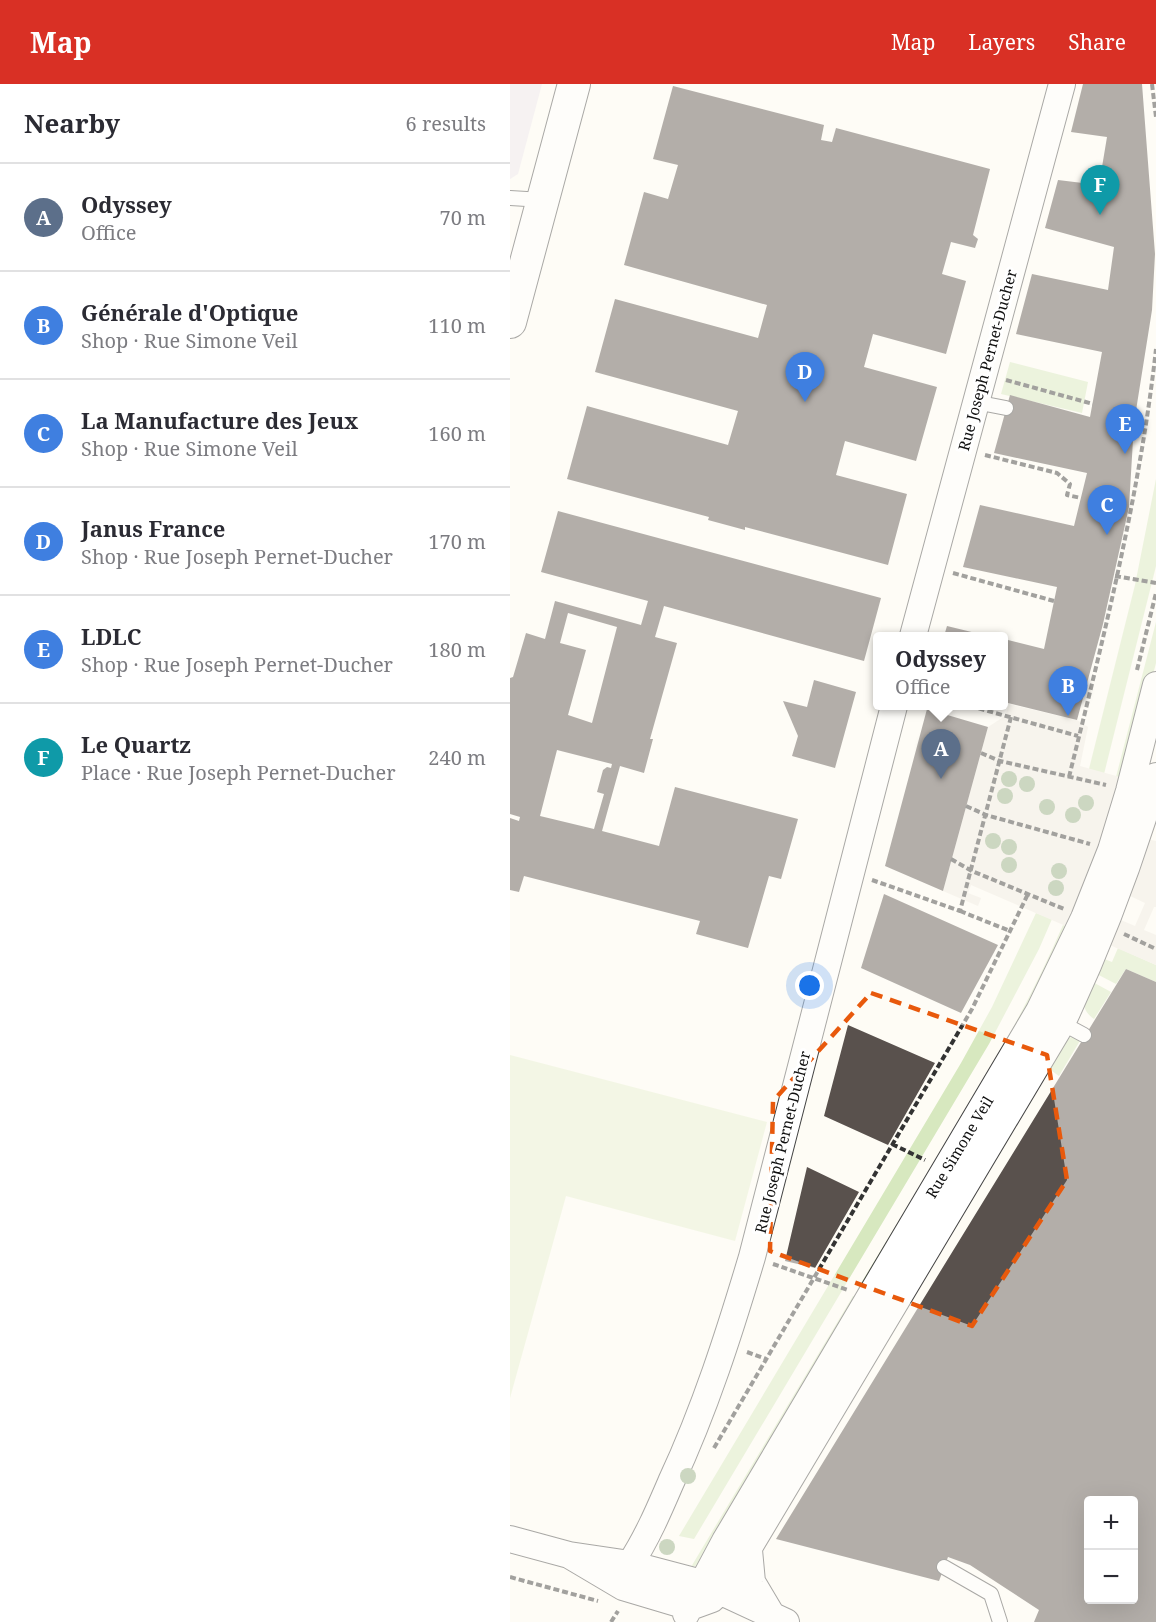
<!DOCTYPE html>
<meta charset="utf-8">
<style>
body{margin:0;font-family:"Noto Serif",serif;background:#f2f2f3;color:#2b2b33}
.controls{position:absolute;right:18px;bottom:18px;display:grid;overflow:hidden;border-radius:6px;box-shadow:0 6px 24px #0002}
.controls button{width:54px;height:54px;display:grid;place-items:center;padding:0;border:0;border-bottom:2px solid #e1e1e2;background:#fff;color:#2b2b33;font:30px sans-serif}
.you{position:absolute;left:300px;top:902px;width:21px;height:21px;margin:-15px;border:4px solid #fff;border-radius:50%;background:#1a73e8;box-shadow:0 0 0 9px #1a73e833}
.badge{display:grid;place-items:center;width:39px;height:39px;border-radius:50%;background:#d93025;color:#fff;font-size:20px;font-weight:700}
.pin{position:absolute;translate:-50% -50px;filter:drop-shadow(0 2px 3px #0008)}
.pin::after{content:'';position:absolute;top:32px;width:21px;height:18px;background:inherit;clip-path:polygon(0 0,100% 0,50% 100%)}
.popup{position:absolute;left:363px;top:548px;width:135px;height:78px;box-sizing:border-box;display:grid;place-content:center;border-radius:6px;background:#fff;filter:drop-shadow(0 2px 4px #0005);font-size:20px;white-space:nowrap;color:#7c7c81}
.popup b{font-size:22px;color:#2b2b33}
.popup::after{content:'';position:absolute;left:50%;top:100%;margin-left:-12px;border:12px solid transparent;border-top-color:#fff}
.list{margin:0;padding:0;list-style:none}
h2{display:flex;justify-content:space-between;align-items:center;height:78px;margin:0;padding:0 24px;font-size:26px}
h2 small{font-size:20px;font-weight:400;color:#7c7c81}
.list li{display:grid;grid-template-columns:39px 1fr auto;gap:18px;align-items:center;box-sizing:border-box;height:108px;padding:0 24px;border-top:2px solid #e1e1e2}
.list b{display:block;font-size:22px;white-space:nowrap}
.list p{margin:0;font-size:20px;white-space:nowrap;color:#7c7c81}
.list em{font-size:20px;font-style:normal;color:#7c7c81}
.map{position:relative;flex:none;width:646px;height:1538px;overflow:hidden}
header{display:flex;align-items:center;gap:36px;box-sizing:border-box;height:84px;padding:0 30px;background:#d93025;color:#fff}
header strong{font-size:28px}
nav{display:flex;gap:33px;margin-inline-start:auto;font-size:21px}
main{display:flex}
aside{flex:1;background:#fff}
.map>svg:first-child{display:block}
.industrial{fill:#ede6ee}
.green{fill:#d7e8bf}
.pitch{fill:#e7f0d0}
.plaza{fill:#f0ebe2;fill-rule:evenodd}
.building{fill:#59514d;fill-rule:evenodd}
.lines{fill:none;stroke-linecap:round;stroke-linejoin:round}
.service-casing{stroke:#444;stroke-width:16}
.minor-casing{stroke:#444;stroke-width:28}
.tertiary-casing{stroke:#444;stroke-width:34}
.path{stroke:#333;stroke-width:4;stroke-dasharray:6 3;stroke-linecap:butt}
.service{stroke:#fff;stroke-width:14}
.minor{stroke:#fff;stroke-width:26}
.tertiary{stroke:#fff;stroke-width:32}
.tree{fill:#90aa82}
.marked{fill:none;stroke:#e8590c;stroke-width:4.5;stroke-dasharray:12 8;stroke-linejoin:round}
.labels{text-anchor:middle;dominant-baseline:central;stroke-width:6;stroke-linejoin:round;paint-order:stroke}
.street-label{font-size:15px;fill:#111;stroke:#fff}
</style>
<header>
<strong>Map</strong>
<nav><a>Map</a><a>Layers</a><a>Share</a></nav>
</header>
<main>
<aside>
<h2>Nearby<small>6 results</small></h2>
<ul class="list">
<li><span class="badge" style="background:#5c6f8a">A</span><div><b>Odyssey</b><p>Office</p></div><em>70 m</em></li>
<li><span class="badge" style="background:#3f7fe0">B</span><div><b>Générale d'Optique</b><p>Shop · Rue Simone Veil</p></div><em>110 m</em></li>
<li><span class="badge" style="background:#3f7fe0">C</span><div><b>La Manufacture des Jeux</b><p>Shop · Rue Simone Veil</p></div><em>160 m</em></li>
<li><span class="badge" style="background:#3f7fe0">D</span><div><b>Janus France</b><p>Shop · Rue Joseph Pernet-Ducher</p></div><em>170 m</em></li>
<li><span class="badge" style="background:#3f7fe0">E</span><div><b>LDLC</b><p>Shop · Rue Joseph Pernet-Ducher</p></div><em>180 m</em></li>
<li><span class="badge" style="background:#0f9aa8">F</span><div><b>Le Quartz</b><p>Place · Rue Joseph Pernet-Ducher</p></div><em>240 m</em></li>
</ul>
</aside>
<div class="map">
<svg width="646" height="1538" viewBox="0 0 646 1538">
<rect width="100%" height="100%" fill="#fefcf5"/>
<path class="industrial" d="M 0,0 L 32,0 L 8,90 L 0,95 Z"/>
<path class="green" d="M 500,278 L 578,298 L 572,329 L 491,310 Z
M 646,395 L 646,482 L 594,690 L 579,685 L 625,501 Z
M 646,538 L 646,579 L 616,695 L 606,693 Z
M 526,829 L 542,835 L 529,865 L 479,960 L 184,1455 L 169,1452 L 451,979 L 482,923 Z
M 553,841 L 562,845 L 355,1210 L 347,1206 C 418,1086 498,969 553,841 Z
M 608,864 L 646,881 L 646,898 L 616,885 L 606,900 L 583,888 L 589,873 L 602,878 Z
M 579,896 L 601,908 L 584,935 C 568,924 574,912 579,896 Z
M 563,953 L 571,955 L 549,992 L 535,982 L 557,954 Z
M 343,1212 L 352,1216 L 189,1481 L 181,1483 Z"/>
<path class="pitch" d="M 0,971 L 257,1038 L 225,1157 L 56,1112 L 0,1314 Z"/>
<path class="plaza" d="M 499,620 L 567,636 L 578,643 L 570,682 L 646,703 L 636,755 L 646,757 L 646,823 L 644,823 L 634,846 L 646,851 L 646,881 L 461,801 L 458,809 L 471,814 L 468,822 L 433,807 L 478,643 L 495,632 ZM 616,810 L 635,819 L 625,842 L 606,834 Z"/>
<path class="building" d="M 573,0 L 632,0 L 645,170 L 642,226 L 624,339 L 619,423 L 593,540 L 567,636 L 494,618 L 494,555 L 534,565 L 547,503 L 453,483 L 470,421 L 564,442 L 577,389 L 484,369 L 500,311 L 580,333 L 592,268 L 506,250 L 522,190 L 598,206 L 604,163 L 535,144 L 548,96 L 589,101 L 597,53 L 561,48 Z
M 163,2 L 314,41 L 311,56 L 322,58 L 326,44 L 480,85 L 463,151 L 468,155 L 465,164 L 441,158 L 432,190 L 456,197 L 436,270 L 363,250 L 354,283 L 427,303 L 406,377 L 335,357 L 326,391 L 397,410 L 378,481 L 235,443 L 235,446 L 198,436 L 199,433 L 57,395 L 77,322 L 218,361 L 228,327 L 85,288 L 105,215 L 248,254 L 257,221 L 114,181 L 134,108 L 158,115 L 168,81 L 143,75 Z
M 48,427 L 371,514 L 354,577 L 154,522 L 145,553 L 167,559 L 140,655 L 143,655 L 134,689 L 110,682 L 92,747 L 149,762 L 165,703 L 288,735 L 271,795 L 259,792 L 238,864 L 186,850 L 190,837 L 14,792 L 9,808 L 0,806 L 0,734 L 9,737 L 10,733 L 0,730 L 0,594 L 3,593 L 16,549 L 35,555 L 45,517 L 131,541 L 138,517 L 31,488 ZM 58,529 L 107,543 L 82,639 L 58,631 L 76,566 L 50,559 ZM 47,666 L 102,680 L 101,684 L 97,683 L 93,686 L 87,708 L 94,710 L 84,745 L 30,732 Z
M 437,542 L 478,552 L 434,552 Z
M 304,596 L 346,608 L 325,684 L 282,672 L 288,652 L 273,617 L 297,623 Z
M 417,625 L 478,643 L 433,807 L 375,782 Z
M 374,810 L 488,861 L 451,929 L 351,884 Z
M 616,885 L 646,898 L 646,1538 L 524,1538 L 529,1526 L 460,1481 L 438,1473 L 429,1497 L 266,1455 ZM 579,1416 L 624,1416 L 624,1516 L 578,1516 Z
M 338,941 L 425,979 L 378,1061 L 314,1032 Z
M 297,1083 L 349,1108 L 305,1184 L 275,1177 Z"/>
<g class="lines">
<defs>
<path id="service" d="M 0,114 L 33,116
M 465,318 L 496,324
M 548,937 L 574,951
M 434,1483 L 481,1510 L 490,1538"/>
<path id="minor" d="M 403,552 L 552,0
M 0,1455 L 59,1471 L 120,1480 L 192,1499 L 276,1538
M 239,1466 L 242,1498 L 261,1530
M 59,1471 L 113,1503 L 180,1523 L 202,1515 L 222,1492 L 552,939 C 590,859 621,777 646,692
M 120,1480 C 137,1454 149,1426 161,1398 C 195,1325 219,1250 242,1173 L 384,622
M 176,1530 L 215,1457 L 529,927 L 574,834 L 601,766 L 619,707 L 646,601"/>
<path id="tertiary" d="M 0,238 L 64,0"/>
</defs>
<use href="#service" class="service-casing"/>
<use href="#minor" class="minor-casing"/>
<use href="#tertiary" class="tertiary-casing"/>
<path class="path" d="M 642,0 L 646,33
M 496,296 L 583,320
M 475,371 L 547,389 L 560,400 L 557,411 L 571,414
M 443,489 L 544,517
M 605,492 L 646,499
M 627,586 L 646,509
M 460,622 L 568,652
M 471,669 L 490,677 L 596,701
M 559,693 C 594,552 630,409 646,265
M 456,722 L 476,731 L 580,760
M 441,775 L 462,787 L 554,825
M 362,796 L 450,827 L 501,633
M 450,827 L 500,847
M 614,850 L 646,865
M 382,1060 L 415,1076
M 263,1180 L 338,1206
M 237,1268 L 256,1275
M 204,1364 L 462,925 L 518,810
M 0,1493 L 88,1517
M 101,1538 L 108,1527"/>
<use href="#service" class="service"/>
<use href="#minor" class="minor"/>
<use href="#tertiary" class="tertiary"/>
</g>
<g class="tree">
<circle cx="499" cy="695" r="8"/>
<circle cx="517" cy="700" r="8"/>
<circle cx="495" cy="712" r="8"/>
<circle cx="576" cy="719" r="8"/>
<circle cx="537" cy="723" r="8"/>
<circle cx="563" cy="731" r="8"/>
<circle cx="483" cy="757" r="8"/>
<circle cx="499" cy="763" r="8"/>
<circle cx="499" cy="781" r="8"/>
<circle cx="549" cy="787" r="8"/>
<circle cx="546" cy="804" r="8"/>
<circle cx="178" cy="1392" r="8"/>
<circle cx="157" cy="1463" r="8"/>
</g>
<path d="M0 0H646V1538H0ZM 361,909 L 537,971 L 557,1096 L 462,1242 L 260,1167 L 263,1017 Z" fill="#fefcf5" fill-opacity=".55" fill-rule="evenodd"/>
<path class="marked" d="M 361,909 L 537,971 L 557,1096 L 462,1242 L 260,1167 L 263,1017 Z"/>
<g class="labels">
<g class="street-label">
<text transform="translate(477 276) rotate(-75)">Rue Joseph Pernet-Ducher</text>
<text transform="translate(272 1058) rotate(-76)">Rue Joseph Pernet-Ducher</text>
<text transform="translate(449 1063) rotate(-59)">Rue Simone Veil</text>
</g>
</g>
</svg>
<div class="controls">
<button>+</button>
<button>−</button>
</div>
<div class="you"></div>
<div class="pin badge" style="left:431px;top:695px;background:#5c6f8a">A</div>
<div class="popup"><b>Odyssey</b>Office</div>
<div class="pin badge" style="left:558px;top:632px;background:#3f7fe0">B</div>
<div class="pin badge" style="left:597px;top:451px;background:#3f7fe0">C</div>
<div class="pin badge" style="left:295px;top:318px;background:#3f7fe0">D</div>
<div class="pin badge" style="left:615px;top:370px;background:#3f7fe0">E</div>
<div class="pin badge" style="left:590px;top:131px;background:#0f9aa8">F</div>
</div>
</main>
